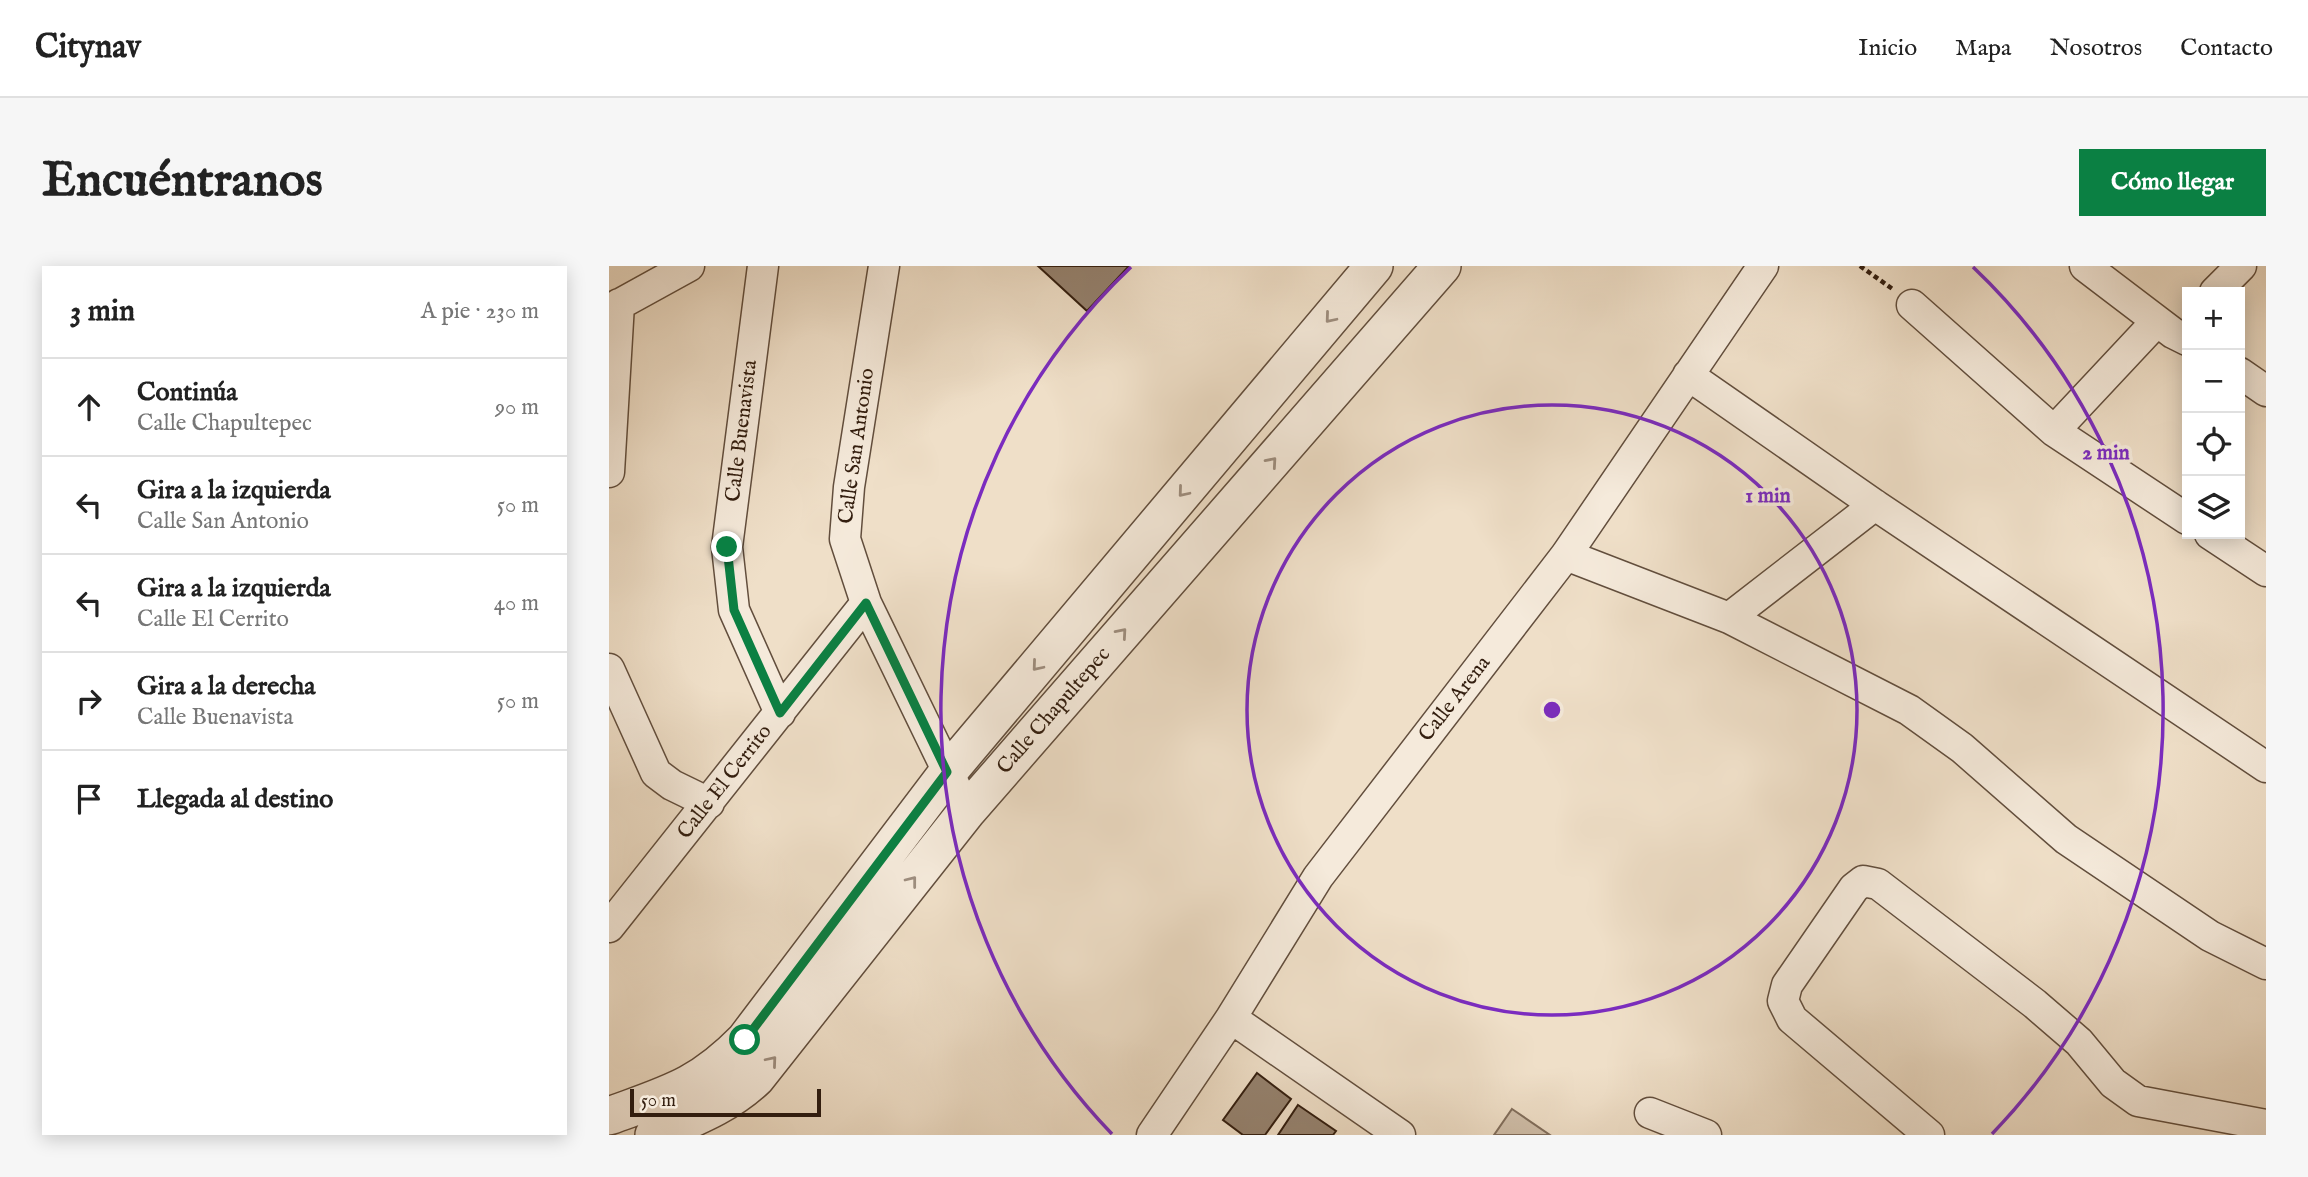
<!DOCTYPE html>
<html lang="es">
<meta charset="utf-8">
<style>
body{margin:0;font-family:"IM FELL English",serif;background:#f6f6f6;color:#222}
.controls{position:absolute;right:21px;top:21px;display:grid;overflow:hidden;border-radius:0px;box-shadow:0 4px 18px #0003}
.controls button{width:63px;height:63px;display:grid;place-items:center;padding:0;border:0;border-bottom:2px solid #e0e0e0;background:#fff;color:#222;font:35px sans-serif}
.scale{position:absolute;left:21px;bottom:18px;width:191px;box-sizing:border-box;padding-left:7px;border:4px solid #331e0f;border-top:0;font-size:19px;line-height:24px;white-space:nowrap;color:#331e0f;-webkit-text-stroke:5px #f5eadb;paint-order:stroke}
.stop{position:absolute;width:21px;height:21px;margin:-16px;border:5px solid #0b8043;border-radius:50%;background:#fff}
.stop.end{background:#0b8043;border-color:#fff;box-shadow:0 2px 7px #0008}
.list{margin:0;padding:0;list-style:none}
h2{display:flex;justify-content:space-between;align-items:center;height:91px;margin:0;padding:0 28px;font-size:30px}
h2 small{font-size:23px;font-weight:400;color:#767676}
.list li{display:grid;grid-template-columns:46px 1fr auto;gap:21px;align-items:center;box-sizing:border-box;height:98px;padding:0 28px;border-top:2px solid #e0e0e0}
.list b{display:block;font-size:26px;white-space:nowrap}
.list p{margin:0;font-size:23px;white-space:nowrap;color:#767676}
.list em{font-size:23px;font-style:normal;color:#767676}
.icon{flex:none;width:38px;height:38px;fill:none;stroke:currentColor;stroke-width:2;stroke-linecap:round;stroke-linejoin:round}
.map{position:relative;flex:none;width:1657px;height:869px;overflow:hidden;border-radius:0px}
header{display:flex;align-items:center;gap:42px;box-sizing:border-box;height:98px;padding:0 35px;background:#fff;border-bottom:2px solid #e0e0e0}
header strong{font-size:33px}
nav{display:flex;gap:38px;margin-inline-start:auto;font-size:24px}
.intro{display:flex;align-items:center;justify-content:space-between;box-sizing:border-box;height:168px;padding:0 42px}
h1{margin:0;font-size:49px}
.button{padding:18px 32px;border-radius:0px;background:#0b8043;color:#fff;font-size:24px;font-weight:700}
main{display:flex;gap:42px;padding:0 42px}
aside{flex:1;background:#fff;border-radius:0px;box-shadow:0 4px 18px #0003}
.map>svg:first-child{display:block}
.green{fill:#cfbea9;stroke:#816e5c;stroke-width:2}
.building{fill:#95826f;stroke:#331e0f;stroke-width:2}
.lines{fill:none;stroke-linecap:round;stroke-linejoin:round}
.minor-casing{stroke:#624e3d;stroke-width:33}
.tertiary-casing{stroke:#624e3d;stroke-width:40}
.path{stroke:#331e0f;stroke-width:4.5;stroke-dasharray:5 3.5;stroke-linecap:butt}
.minor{stroke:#f5eadb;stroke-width:30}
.tertiary{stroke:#f5eadb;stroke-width:37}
.oneway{stroke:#9e8e7f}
.route{stroke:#0b8043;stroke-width:9}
.ring{fill:none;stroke:#7b2cbf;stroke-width:3.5}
.labels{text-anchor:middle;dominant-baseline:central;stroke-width:7;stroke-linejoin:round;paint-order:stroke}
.street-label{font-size:21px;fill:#331e0f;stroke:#f5eadb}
.centre{fill:#7b2cbf;stroke:#f5eadb;stroke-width:3.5}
.ring-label{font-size:21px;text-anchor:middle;font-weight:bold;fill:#7b2cbf;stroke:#f5eadb;stroke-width:7;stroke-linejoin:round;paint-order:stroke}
</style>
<header>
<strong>Citynav</strong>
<nav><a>Inicio</a><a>Mapa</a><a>Nosotros</a><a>Contacto</a></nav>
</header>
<div class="intro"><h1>Encuéntranos</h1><a class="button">Cómo llegar</a></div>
<main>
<aside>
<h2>3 min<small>A pie · 230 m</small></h2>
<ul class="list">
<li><svg class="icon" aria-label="ahead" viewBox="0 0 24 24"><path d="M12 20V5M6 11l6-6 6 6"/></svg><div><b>Continúa</b><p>Calle Chapultepec</p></div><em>90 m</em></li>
<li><svg class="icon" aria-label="left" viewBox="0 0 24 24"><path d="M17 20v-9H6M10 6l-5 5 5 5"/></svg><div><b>Gira a la izquierda</b><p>Calle San Antonio</p></div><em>50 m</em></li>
<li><svg class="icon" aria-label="left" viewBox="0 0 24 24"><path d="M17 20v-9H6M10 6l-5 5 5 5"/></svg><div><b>Gira a la izquierda</b><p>Calle El Cerrito</p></div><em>40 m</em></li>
<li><svg class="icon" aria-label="right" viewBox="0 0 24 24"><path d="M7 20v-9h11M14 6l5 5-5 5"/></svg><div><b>Gira a la derecha</b><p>Calle Buenavista</p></div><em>50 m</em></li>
<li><svg class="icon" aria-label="arrive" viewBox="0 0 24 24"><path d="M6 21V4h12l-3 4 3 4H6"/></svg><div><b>Llegada al destino</b></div></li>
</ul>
</aside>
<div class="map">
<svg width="1657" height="869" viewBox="0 0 1657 869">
<rect width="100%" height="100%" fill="#efdfc8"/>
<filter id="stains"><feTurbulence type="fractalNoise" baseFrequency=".00286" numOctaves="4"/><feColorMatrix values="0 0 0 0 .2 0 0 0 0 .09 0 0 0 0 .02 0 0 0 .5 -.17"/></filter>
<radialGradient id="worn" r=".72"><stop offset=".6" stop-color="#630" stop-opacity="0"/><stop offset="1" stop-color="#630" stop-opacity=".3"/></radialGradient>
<path class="green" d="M 903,843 L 941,869 L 885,869 Z"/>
<path class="building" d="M 429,0 L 520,0 L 478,45 Z
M 648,807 L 682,833 L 656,869 L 634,869 L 614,854 Z
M 689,839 L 727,865 L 724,869 L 669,869 Z"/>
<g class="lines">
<defs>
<path id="minor" d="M 154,0 L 118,281 L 125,344 L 171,447
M 275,0 L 240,221 L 236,273 L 257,337 L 358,545
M 1476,0 L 1564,67 L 1578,74
M 1606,26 L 1632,0
M 1303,39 L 1445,165 L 1578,253
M 0,44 L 80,0
M 1631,107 L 1657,125
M 1079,109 L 1266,239 L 1657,501
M 1445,165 L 1548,55
M 0,206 L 10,38
M 1601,268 L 1657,305
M 957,289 L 1120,352 L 1300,444 L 1353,482 L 1457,573 L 1601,670 L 1657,698
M 1120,352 L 1266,239
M 0,403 L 47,507 L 63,519 L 100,537
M 0,661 L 257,337
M 622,752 L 791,869
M 1041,847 L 1097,869
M 543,869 L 622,752 L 709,611 L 957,289 L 1154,0
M 1320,869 L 1183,753 L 1174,735 L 1178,719 L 1245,622 L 1254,615 L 1269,618 L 1426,738 L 1470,776 L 1504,817 L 1529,835 L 1657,859"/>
<path id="tertiary" d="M 0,850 C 60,828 90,821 136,774 L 339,506 L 765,0
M 45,869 C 81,853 118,840 147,812 L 358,545 L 833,0"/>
</defs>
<use href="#minor" class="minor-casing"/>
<use href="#tertiary" class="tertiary-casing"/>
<path class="path" d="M 1251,0 L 1285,24"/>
<use href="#minor" class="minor"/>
<use href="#tertiary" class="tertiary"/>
</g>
<defs><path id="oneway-chevron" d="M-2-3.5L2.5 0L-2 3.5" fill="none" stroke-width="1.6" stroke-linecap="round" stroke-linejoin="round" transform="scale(1.75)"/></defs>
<g class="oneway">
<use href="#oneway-chevron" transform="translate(721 52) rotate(130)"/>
<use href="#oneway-chevron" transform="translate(663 196) rotate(-49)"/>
<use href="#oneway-chevron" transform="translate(574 226) rotate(130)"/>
<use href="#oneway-chevron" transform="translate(513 367) rotate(-49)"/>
<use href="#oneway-chevron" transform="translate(428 400) rotate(130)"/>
<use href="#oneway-chevron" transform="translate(303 615) rotate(-52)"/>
<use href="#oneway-chevron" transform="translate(163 795) rotate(-50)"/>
</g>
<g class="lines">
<path class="route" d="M 118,281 L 125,344 L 171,447 L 257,337 L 338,506 L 136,774"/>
</g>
<g class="ring">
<circle cx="943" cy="444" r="305"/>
<path d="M503 868A611 611 0 0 1 522 1M1364 1A611 611 0 0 1 1383 868"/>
</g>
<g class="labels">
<g class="street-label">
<text transform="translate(133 165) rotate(-83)">Calle Buenavista</text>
<text transform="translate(248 180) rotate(-82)">Calle San Antonio</text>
<text transform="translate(846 433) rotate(-52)">Calle Arena</text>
<text transform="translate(445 445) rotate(-49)">Calle Chapultepec</text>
<text transform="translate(116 516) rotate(-52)">Calle El Cerrito</text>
</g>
</g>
<circle cx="943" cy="444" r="10" class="centre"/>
<g class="ring-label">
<text x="1497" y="193">2 min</text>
<text x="1159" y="236">1 min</text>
</g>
<rect width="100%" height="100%" filter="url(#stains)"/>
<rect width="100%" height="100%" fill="url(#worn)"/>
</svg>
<div class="controls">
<button>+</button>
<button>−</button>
<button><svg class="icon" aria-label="locate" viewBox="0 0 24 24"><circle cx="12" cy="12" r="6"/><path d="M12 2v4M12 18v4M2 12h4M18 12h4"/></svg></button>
<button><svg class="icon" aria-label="layers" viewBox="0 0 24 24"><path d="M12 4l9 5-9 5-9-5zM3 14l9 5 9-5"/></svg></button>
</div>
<div class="scale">50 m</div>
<div class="stop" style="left:136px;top:774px"></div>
<div class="stop end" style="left:118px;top:281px"></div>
</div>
</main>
